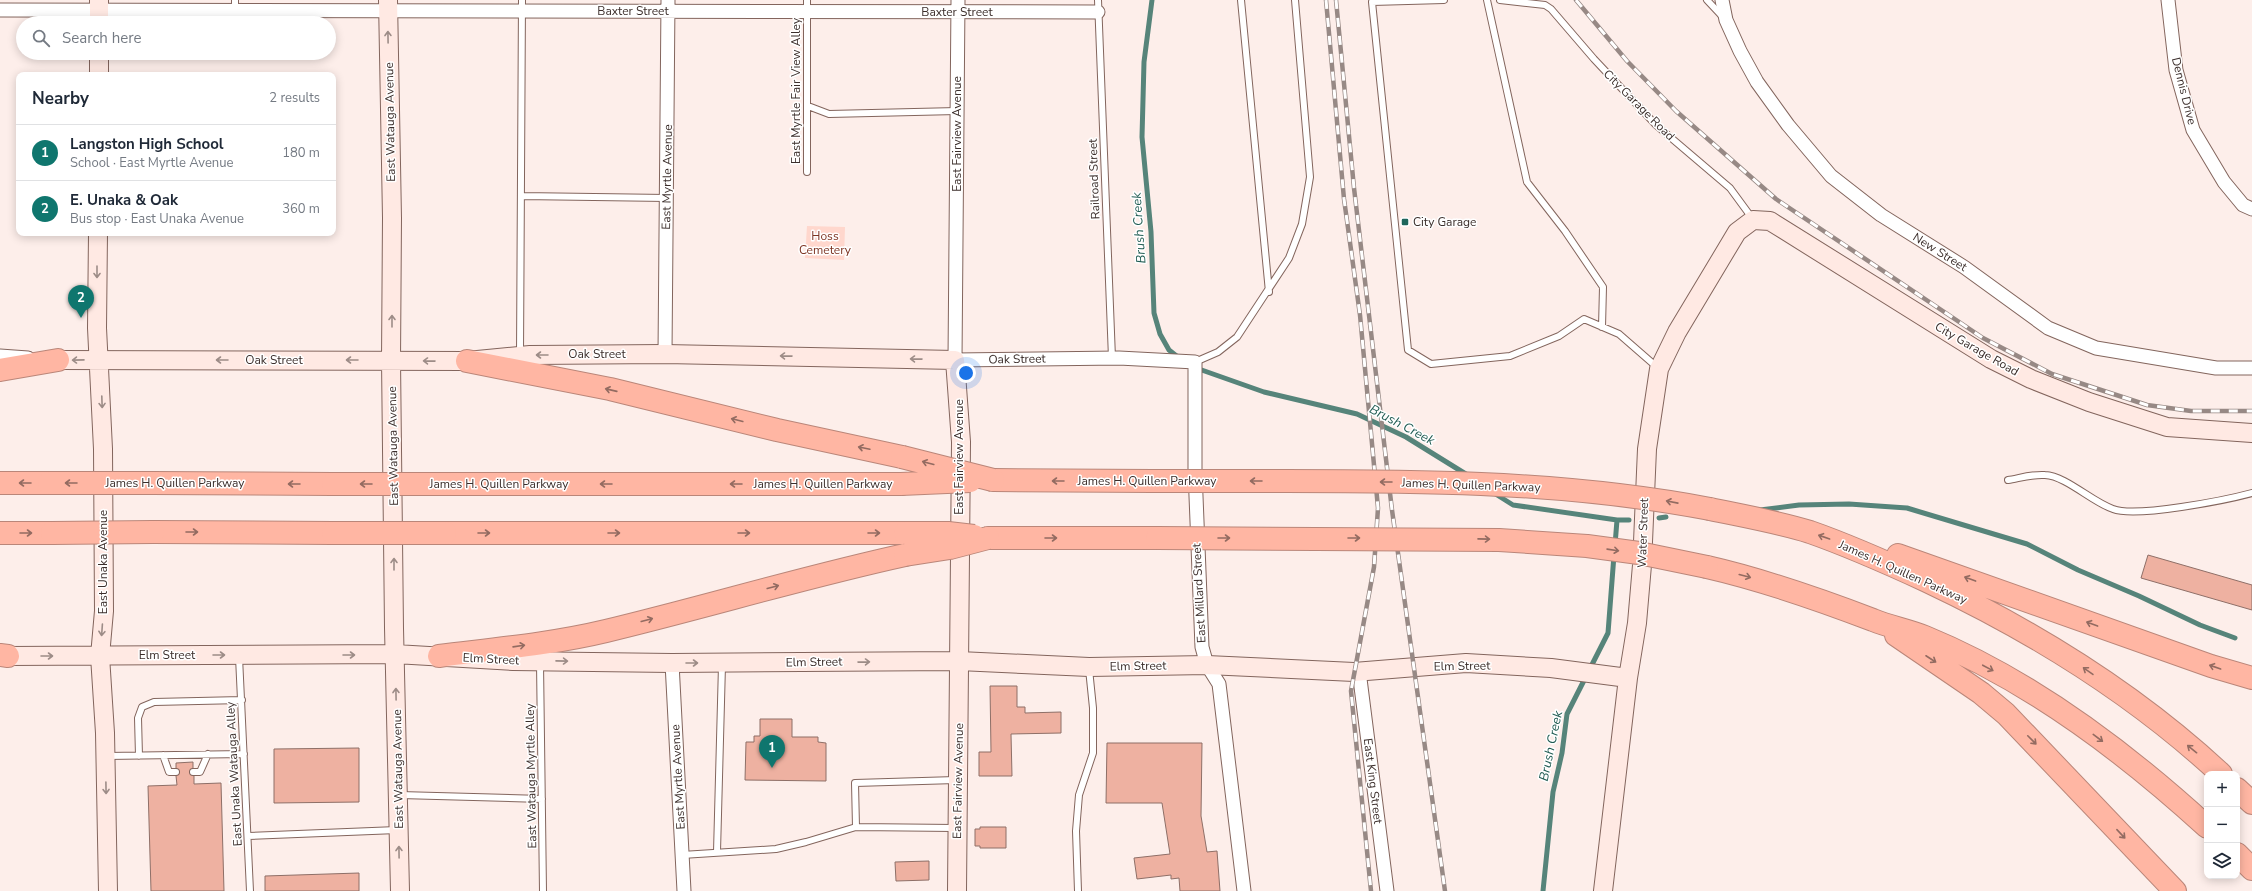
<!DOCTYPE html>
<meta charset="utf-8">
<style>
body{margin:0;font-family:"Nunito Sans",sans-serif;background:#f2f2f3;color:#1f2937}
.controls{position:absolute;right:12px;bottom:12px;display:grid;overflow:hidden;border-radius:8px;box-shadow:0 2px 10px #0003}
.controls button{width:36px;height:36px;display:grid;place-items:center;padding:0;border:0;border-bottom:1px solid #e0e1e3;background:#fff;color:#1f2937;font:20px sans-serif}
.you{position:absolute;left:966px;top:373px;width:14px;height:14px;margin:-10px;border:3px solid #fff;border-radius:50%;background:#1a73e8;box-shadow:0 0 0 6px #1a73e833}
.badge{display:grid;place-items:center;width:26px;height:26px;border-radius:50%;background:#0f766e;color:#fff;font-size:13px;font-weight:700}
.pin{position:absolute;translate:-50% -33px;filter:drop-shadow(0 1px 2px #0008)}
.pin::after{content:'';position:absolute;top:21px;width:14px;height:12px;background:inherit;clip-path:polygon(0 0,100% 0,50% 100%)}
.list{margin:0;padding:0;list-style:none}
h2{display:flex;justify-content:space-between;align-items:center;height:52px;margin:0;padding:0 16px;font-size:17px}
h2 small{font-size:13px;font-weight:400;color:#747a83}
.list li{display:grid;grid-template-columns:26px 1fr auto;gap:12px;align-items:center;box-sizing:border-box;height:56px;padding:0 16px;border-top:1px solid #e0e1e3}
.list b{display:block;font-size:15px;white-space:nowrap}
.list p{margin:0;font-size:13px;white-space:nowrap;color:#747a83}
.list em{font-size:13px;font-style:normal;color:#747a83}
.icon{flex:none;width:22px;height:22px;fill:none;stroke:currentColor;stroke-width:2;stroke-linecap:round;stroke-linejoin:round}
.map{position:relative;flex:none;width:2252px;height:891px;overflow:hidden}
.search{position:absolute;background:#fff;box-shadow:0 2px 10px #0003;left:16px;top:16px;width:320px;height:44px;display:flex;align-items:center;gap:10px;box-sizing:border-box;padding:0 14px;border-radius:22px;color:#747a83;font-size:15px}
.panel{position:absolute;background:#fff;box-shadow:0 2px 10px #0003;left:16px;top:72px;width:320px;height:164px;border-radius:8px}
.map>svg:first-child{display:block}
.green{fill:#ffd7cd}
.lines{fill:none;stroke-linecap:round;stroke-linejoin:round}
.stream{stroke:#56847a;stroke-width:5}
.building{fill:#eeb1a1;stroke:#8e6f67}
.lane-casing{stroke:#83655d;stroke-width:8}
.street-casing{stroke:#83655d;stroke-width:15}
.secondary-casing{stroke:#83655d;stroke-width:20}
.highway-casing{stroke:#ba8679;stroke-width:24}
.lane{stroke:#fff;stroke-width:6}
.street{stroke:#fff;stroke-width:13}
.secondary{stroke:#ffe9e3;stroke-width:18}
.highway{stroke:#ffb6a3;stroke-width:22}
.rail-casing{stroke:#978985;stroke-width:4.5}
.rail{stroke:#fff;stroke-width:3;stroke-dasharray:9;stroke-linecap:butt}
.highway-bridge-casing{stroke:#ba8679;stroke-width:24;stroke-linecap:butt}
.highway-bridge{stroke:#ffb6a3;stroke-width:22}
.oneway{stroke:#9d8c87}
.oneway2{stroke:#936b61}
.poi-dot{fill:#1e665c;stroke:#fff;stroke-width:1.5}
.labels{text-anchor:middle;dominant-baseline:central;stroke-width:3;stroke-linejoin:round;paint-order:stroke}
.street-label{font-size:12px;fill:#3b2e2b;stroke:#fff}
.poi-label{font-size:12px;fill:#3b2e2b;stroke:#fff;text-anchor:start}
.park-label{font-size:12px;fill:#7d3422;stroke:#fff}
.water-label{font-size:13px;font-style:italic;fill:#225d54;stroke:#fff}
</style>
<div class="map">
<svg width="2252" height="891" viewBox="0 0 2252 891">
<rect width="100%" height="100%" fill="#fdeeea"/>
<path class="green" d="M 807,226 L 845,227 L 844,260 L 805,258 Z"/>
<g class="lines">
<path class="stream" d="M 1152,0 L 1144,62 L 1142,137 L 1151,232 L 1154,313 L 1160,334 L 1169,350 L 1179,358
M 1196,368 L 1264,392 L 1357,414 L 1406,437 L 1469,476
M 1494,493 L 1513,505 L 1617,520 L 1629,520
M 1760,510 L 1799,505 L 1849,504 L 1907,508 L 2027,544 L 2078,570 L 2139,596 L 2200,625 L 2235,638
M 1659,518 L 1666,517
M 1615,545 L 1617,520
M 1543,891 L 1553,792 L 1562,753 L 1567,714 L 1608,633 L 1614,555"/>
</g>
<path class="building" d="M 2148,555 L 2252,585 L 2252,610 L 2141,578 Z
M 990,686 L 1017,686 L 1017,707 L 1025,707 L 1025,713 L 1061,712 L 1061,733 L 1011,734 L 1012,776 L 979,776 L 979,752 L 991,752 Z
M 760,719 L 792,719 L 792,737 L 818,737 L 818,742 L 826,743 L 826,781 L 745,780 L 746,742 L 754,742 L 754,736 L 760,736 Z
M 1107,743 L 1202,743 L 1201,816 L 1207,852 L 1217,851 L 1220,891 L 1180,891 L 1179,878 L 1171,879 L 1171,875 L 1137,879 L 1134,858 L 1170,854 L 1162,803 L 1106,803 Z
M 359,748 L 359,802 L 274,803 L 274,749 Z
M 193,762 L 193,768 L 189,772 L 194,776 L 194,784 L 221,783 L 224,891 L 151,891 L 148,786 L 177,785 L 176,776 L 180,772 L 176,768 L 176,763 Z
M 980,827 L 1006,827 L 1006,848 L 980,848 L 980,846 L 975,846 L 975,829 L 980,829 Z
M 929,861 L 929,880 L 896,881 L 895,862 Z
M 359,873 L 359,891 L 265,891 L 265,876 Z"/>
<g class="lines">
<defs>
<path id="lane" d="M 1098,0 L 1112,358
M 1241,0 L 1269,292
M 1444,0 L 1372,2 L 1408,350 L 1431,364 L 1510,356 L 1559,336 L 1584,319 L 1619,334 L 1658,368
M 1487,0 L 1527,182 L 1565,231 L 1603,287 L 1602,327
M 1500,0 L 1545,5 L 1551,9 L 1594,59 L 1656,125 L 1730,188 L 1752,218
M 1707,0 L 1722,16
M 235,10 L 235,0
M 808,106 L 829,114 L 957,111
M 807,172 L 807,0
M 521,196 L 667,198
M 520,354 L 522,0
M 1195,362 L 1218,352 L 1237,337 L 1289,258 L 1302,224 L 1310,177 L 1295,0
M 2008,480 C 2020,478 2033,474 2045,475 C 2066,476 2092,502 2113,509 C 2136,518 2226,500 2252,493
M 239,657 L 250,891
M 540,663 L 543,891
M 163,755 L 169,772 L 176,772
M 107,756 L 244,754
M 139,756 L 138,718 L 142,707 L 154,702 L 242,700
M 193,772 L 200,772 L 208,754
M 400,795 L 542,799
M 856,827 L 855,783 L 956,780
M 248,836 L 397,830
M 717,852 L 722,665
M 682,855 L 776,849 L 806,842 L 856,827 L 955,828
M 1078,891 L 1076,831 L 1079,795 L 1093,753 L 1093,708 L 1089,669"/>
<path id="street" d="M 958,0 L 955,360 L 1119,358 L 1195,362 L 1195,471 L 1202,647 L 1207,665 L 1219,684 L 1244,891
M 1722,0 L 1726,20 L 1740,51 L 1757,82 L 1788,125 L 1831,176 L 1881,215 L 1964,267 L 2048,328 L 2096,348 L 2216,368 L 2252,368
M 2168,0 L 2176,70 L 2193,130 L 2224,182 L 2243,205 L 2252,209
M 0,10 L 1098,12
M 665,354 L 668,0
M 0,356 L 28,358
M 672,663 L 684,891
M 1359,671 L 1387,891"/>
<path id="secondary" d="M 388,0 L 392,218 L 391,360 L 394,628 L 400,891
M 99,23 L 99,0
M 99,75 L 99,53
M 98,233 L 97,328 L 103,449 L 104,611 L 100,656 L 105,733 L 108,891
M 58,360 L 467,361 L 530,355 L 665,354 L 955,360 L 961,442 L 957,891
M 8,656 L 395,654 L 513,661 L 672,663 L 959,661 L 1089,667 L 1207,665 L 1354,672 L 1466,663 L 1551,668 L 1628,678
M 1603,891 L 1628,678 L 1637,623 L 1642,565 L 1647,449 L 1659,369 L 1677,332 L 1737,232 L 1753,220 L 1770,221 L 1991,359 L 2031,379 L 2089,402 L 2167,427 L 2252,433"/>
<path id="highway" d="M 467,361 L 610,389 L 777,430 L 902,457
M 0,370 L 58,360
M 993,480 L 1153,481
M 0,483 L 49,483
M 152,483 L 333,484
M 447,484 L 901,484
M 1710,509 C 1743,516 1778,522 1810,532 C 1850,546 1888,563 1927,581 C 2033,631 2135,694 2221,774
M 153,532 L 333,533
M 0,533 L 52,533
M 445,533 L 905,533
M 988,538 L 1157,538
M 1898,555 L 2211,666 L 2252,678
M 1707,567 C 1764,580 1818,599 1873,620 C 1890,627 1908,630 1925,637 C 2030,680 2124,751 2207,827
M 1896,635 L 1981,693 L 2006,714 L 2175,891
M 0,655 L 8,656
M 439,656 C 495,649 552,644 606,631 C 706,607 804,577 905,555
M 2237,789 L 2252,803
M 2237,854 L 2252,869"/>
</defs>
<use href="#lane" class="lane-casing"/>
<use href="#street" class="street-casing"/>
<use href="#secondary" class="secondary-casing"/>
<use href="#highway" class="highway-casing"/>
<use href="#lane" class="lane"/>
<use href="#street" class="street"/>
<use href="#secondary" class="secondary"/>
<use href="#highway" class="highway"/>
<defs>
<path id="rail" d="M 1326,0 L 1344,199 L 1360,315 L 1378,508 L 1374,567 L 1351,691 L 1371,891
M 1336,0 L 1354,188 L 1392,510 L 1445,891
M 1576,0 L 1627,61 L 1676,111 L 1776,199 L 1983,338 L 2052,374 L 2147,405 L 2191,411 L 2252,411"/>
</defs>
<use href="#rail" class="rail-casing"/>
<use href="#rail" class="rail"/>
<defs>
<path id="highway-bridge" d="M 902,457 L 993,480
M 1153,481 C 1339,482 1527,474 1710,509
M 49,483 L 152,483
M 333,484 L 447,484
M 901,484 L 970,481
M 52,533 L 153,532
M 333,533 L 445,533
M 905,533 L 948,533 L 974,536
M 1157,538 L 1499,540 L 1587,546 L 1639,553 L 1707,567
M 905,555 L 950,548 L 988,538"/>
</defs>
<use href="#highway-bridge" class="highway-bridge-casing"/>
<use href="#highway-bridge" class="highway-bridge"/>
</g>
<defs><path id="oneway-shaft" d="M-6 0H5M1.5-3L5.5 0L1.5 3" fill="none" stroke-width="1.6" stroke-linecap="round" stroke-linejoin="round"/></defs>
<g class="oneway">
<use href="#oneway-shaft" transform="translate(388 37) rotate(-91)"/>
<use href="#oneway-shaft" transform="translate(97 272) rotate(90)"/>
<use href="#oneway-shaft" transform="translate(392 321) rotate(-90)"/>
<use href="#oneway-shaft" transform="translate(542 355) rotate(180)"/>
<use href="#oneway-shaft" transform="translate(786 356) rotate(-179)"/>
<use href="#oneway-shaft" transform="translate(916 359) rotate(-179)"/>
<use href="#oneway-shaft" transform="translate(78 360) rotate(179)"/>
<use href="#oneway-shaft" transform="translate(222 360) rotate(-180)"/>
<use href="#oneway-shaft" transform="translate(352 360) rotate(-180)"/>
<use href="#oneway-shaft" transform="translate(429 361) rotate(-179)"/>
<use href="#oneway-shaft" transform="translate(102 402) rotate(88)"/>
<use href="#oneway-shaft" transform="translate(394 564) rotate(-90)"/>
<use href="#oneway-shaft" transform="translate(102 630) rotate(94)"/>
<use href="#oneway-shaft" transform="translate(219 655)"/>
<use href="#oneway-shaft" transform="translate(349 655)"/>
<use href="#oneway-shaft" transform="translate(47 656)"/>
<use href="#oneway-shaft" transform="translate(562 661) rotate(1)"/>
<use href="#oneway-shaft" transform="translate(864 662) rotate(-1)"/>
<use href="#oneway-shaft" transform="translate(692 663)"/>
<use href="#oneway-shaft" transform="translate(396 694) rotate(-91)"/>
<use href="#oneway-shaft" transform="translate(106 788) rotate(89)"/>
<use href="#oneway-shaft" transform="translate(399 852) rotate(-91)"/>
</g>
<g class="oneway2">
<use href="#oneway-shaft" transform="translate(611 390) rotate(-167)"/>
<use href="#oneway-shaft" transform="translate(737 420) rotate(-166)"/>
<use href="#oneway-shaft" transform="translate(864 448) rotate(-168)"/>
<use href="#oneway-shaft" transform="translate(928 463) rotate(-165)"/>
<use href="#oneway-shaft" transform="translate(1058 481) rotate(180)"/>
<use href="#oneway-shaft" transform="translate(1256 481) rotate(-180)"/>
<use href="#oneway-shaft" transform="translate(1386 482) rotate(-180)"/>
<use href="#oneway-shaft" transform="translate(25 483) rotate(180)"/>
<use href="#oneway-shaft" transform="translate(71 483) rotate(-180)"/>
<use href="#oneway-shaft" transform="translate(294 484) rotate(-180)"/>
<use href="#oneway-shaft" transform="translate(366 484) rotate(-180)"/>
<use href="#oneway-shaft" transform="translate(606 484) rotate(-180)"/>
<use href="#oneway-shaft" transform="translate(736 484) rotate(-180)"/>
<use href="#oneway-shaft" transform="translate(1672 502) rotate(-169)"/>
<use href="#oneway-shaft" transform="translate(192 532)"/>
<use href="#oneway-shaft" transform="translate(26 533)"/>
<use href="#oneway-shaft" transform="translate(484 533)"/>
<use href="#oneway-shaft" transform="translate(614 533)"/>
<use href="#oneway-shaft" transform="translate(744 533)"/>
<use href="#oneway-shaft" transform="translate(874 533)"/>
<use href="#oneway-shaft" transform="translate(1824 537) rotate(-161)"/>
<use href="#oneway-shaft" transform="translate(1051 538)"/>
<use href="#oneway-shaft" transform="translate(1224 538)"/>
<use href="#oneway-shaft" transform="translate(1354 538)"/>
<use href="#oneway-shaft" transform="translate(1484 539) rotate(1)"/>
<use href="#oneway-shaft" transform="translate(1613 550) rotate(8)"/>
<use href="#oneway-shaft" transform="translate(1745 576) rotate(15)"/>
<use href="#oneway-shaft" transform="translate(1970 579) rotate(-160)"/>
<use href="#oneway-shaft" transform="translate(773 587) rotate(-15)"/>
<use href="#oneway-shaft" transform="translate(647 620) rotate(-15)"/>
<use href="#oneway-shaft" transform="translate(2092 624) rotate(-160)"/>
<use href="#oneway-shaft" transform="translate(519 646) rotate(-8)"/>
<use href="#oneway-shaft" transform="translate(1931 659) rotate(33)"/>
<use href="#oneway-shaft" transform="translate(2215 667) rotate(-161)"/>
<use href="#oneway-shaft" transform="translate(1988 668) rotate(28)"/>
<use href="#oneway-shaft" transform="translate(2088 671) rotate(-145)"/>
<use href="#oneway-shaft" transform="translate(2098 738) rotate(37)"/>
<use href="#oneway-shaft" transform="translate(2032 740) rotate(45)"/>
<use href="#oneway-shaft" transform="translate(2192 749) rotate(-141)"/>
<use href="#oneway-shaft" transform="translate(2121 834) rotate(47)"/>
</g>
<rect class="poi-dot" x="1401" y="218" width="8" height="8" rx="2"/>
<g class="labels">
<g class="street-label">
<text x="633" y="11">Baxter Street</text>
<text x="957" y="12">Baxter Street</text>
<text transform="translate(796 91) rotate(-90)">East Myrtle Fair View Alley</text>
<text transform="translate(2184 91) rotate(76)">Dennis Drive</text>
<text transform="translate(1639 105) rotate(45)">City Garage Road</text>
<text transform="translate(390 122) rotate(-91)">East Watauga Avenue</text>
<text transform="translate(957 134) rotate(-90)">East Fairview Avenue</text>
<text transform="translate(667 177) rotate(-89)">East Myrtle Avenue</text>
<text transform="translate(1094 179) rotate(-92)">Railroad Street</text>
<text transform="translate(1940 252) rotate(32)">New Street</text>
<text transform="translate(1977 349) rotate(30)">City Garage Road</text>
<text x="597" y="354">Oak Street</text>
<text transform="translate(1017 359) rotate(-1)">Oak Street</text>
<text x="274" y="360">Oak Street</text>
<text transform="translate(393 446) rotate(-91)">East Watauga Avenue</text>
<text transform="translate(959 457) rotate(-90)">East Fairview Avenue</text>
<text x="1147" y="481">James H. Quillen Parkway</text>
<text x="175" y="483">James H. Quillen Parkway</text>
<text x="499" y="484">James H. Quillen Parkway</text>
<text x="823" y="484">James H. Quillen Parkway</text>
<text transform="translate(1471 485) rotate(2)">James H. Quillen Parkway</text>
<text transform="translate(1643 533) rotate(-88)">Water Street</text>
<text transform="translate(103 562) rotate(-90)">East Unaka Avenue</text>
<text transform="translate(1903 572) rotate(24)">James H. Quillen Parkway</text>
<text transform="translate(1199 593) rotate(-93)">East Millard Street</text>
<text x="167" y="655">Elm Street</text>
<text transform="translate(491 659) rotate(3)">Elm Street</text>
<text transform="translate(814 662) rotate(-1)">Elm Street</text>
<text transform="translate(1138 666) rotate(-1)">Elm Street</text>
<text transform="translate(1462 666) rotate(-1)">Elm Street</text>
<text transform="translate(398 769) rotate(-91)">East Watauga Avenue</text>
<text transform="translate(234 774) rotate(-93)">East Unaka Watauga Alley</text>
<text transform="translate(531 776) rotate(-91)">East Watauga Myrtle Alley</text>
<text transform="translate(678 777) rotate(-93)">East Myrtle Avenue</text>
<text transform="translate(958 781) rotate(-89)">East Fairview Avenue</text>
<text transform="translate(1373 781) rotate(83)">East King Street</text>
</g>
<g class="poi-label">
<text x="1413" y="222">City Garage</text>
</g>
<g class="park-label">
<text x="825" y="236">Hoss<tspan x="825" dy="14">Cemetery</tspan></text>
</g>
<g class="water-label">
<text transform="translate(1139 228) rotate(-94)">Brush Creek</text>
<text transform="translate(1402 425) rotate(28)">Brush Creek</text>
<text transform="translate(1551 746) rotate(-78)">Brush Creek</text>
</g>
</g>
</svg>
<div class="controls">
<button>+</button>
<button>−</button>
<button><svg class="icon" aria-label="layers" viewBox="0 0 24 24"><path d="M12 4l9 5-9 5-9-5zM3 14l9 5 9-5"/></svg></button>
</div>
<div class="you"></div>
<div class="pin badge" style="left:772px;top:768px">1</div>
<div class="pin badge" style="left:81px;top:318px">2</div>
<div class="search"><svg class="icon" aria-label="search" viewBox="0 0 24 24"><circle cx="10" cy="10" r="6"/><path d="M15 15l6 6"/></svg>Search here</div>
<section class="panel">
<h2>Nearby<small>2 results</small></h2>
<ul class="list">
<li><span class="badge">1</span><div><b>Langston High School</b><p>School · East Myrtle Avenue</p></div><em>180 m</em></li>
<li><span class="badge">2</span><div><b>E. Unaka &amp; Oak</b><p>Bus stop · East Unaka Avenue</p></div><em>360 m</em></li>
</ul>
</section>
</div>
